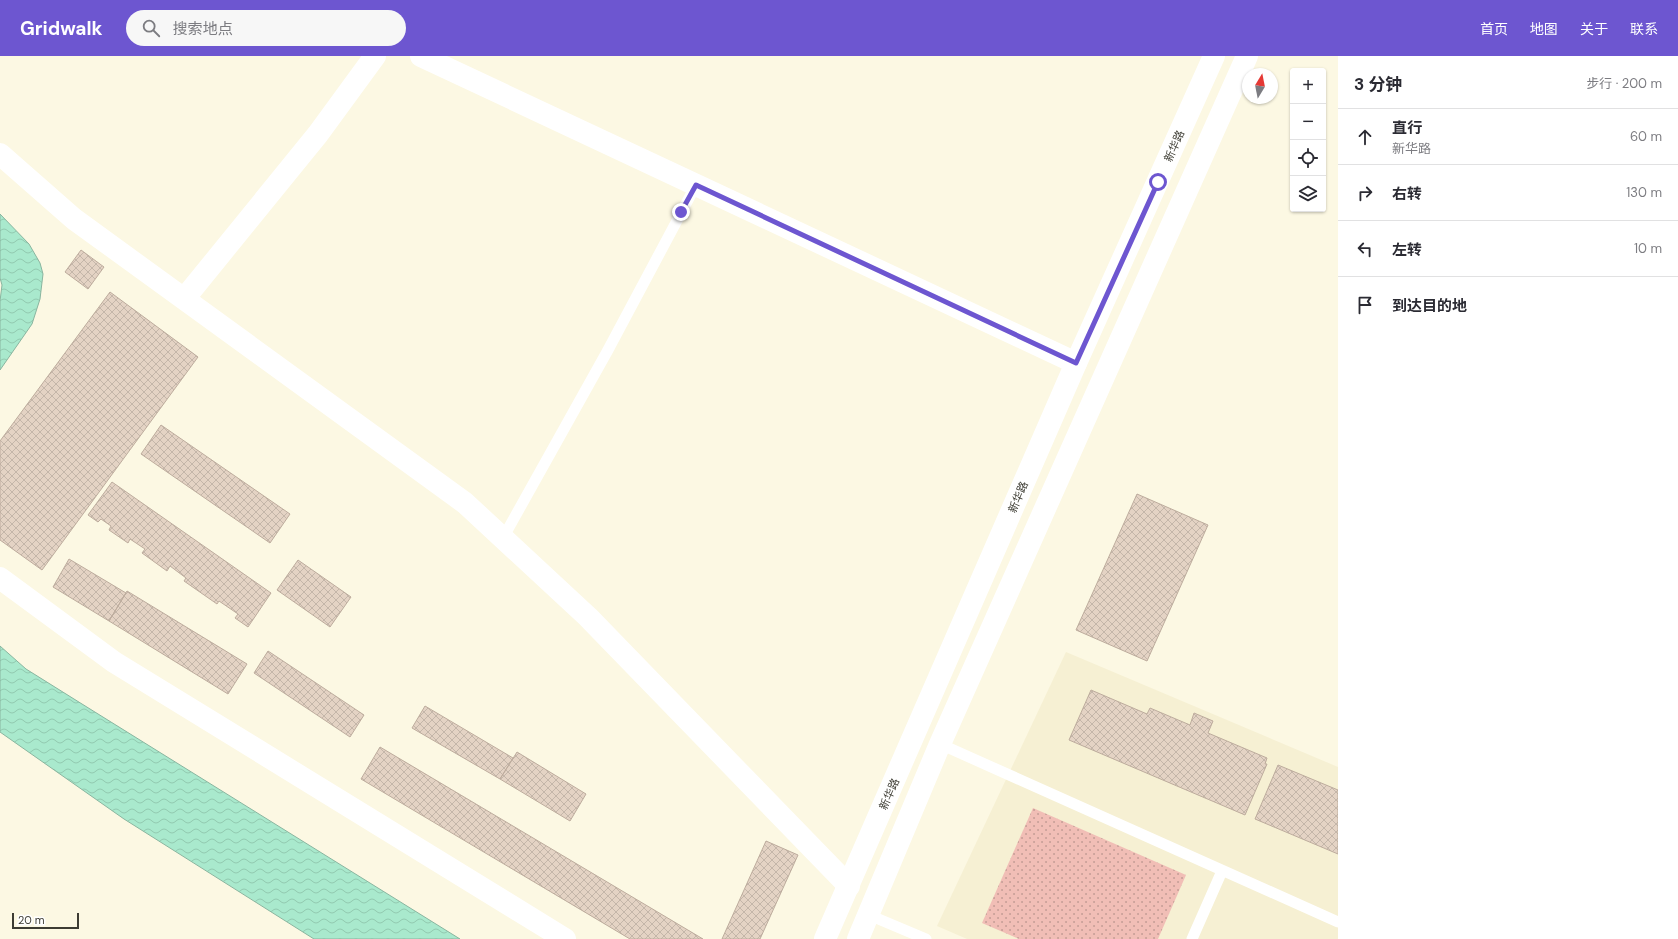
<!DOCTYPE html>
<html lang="zh">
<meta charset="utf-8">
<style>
body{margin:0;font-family:"DM Sans","Noto Sans SC",sans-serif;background:#f7f7f7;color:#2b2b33}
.controls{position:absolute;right:12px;top:12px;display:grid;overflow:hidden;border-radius:4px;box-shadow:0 1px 3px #0004}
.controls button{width:36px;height:36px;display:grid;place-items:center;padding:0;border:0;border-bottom:1px solid #e1e1e2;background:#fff;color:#2b2b33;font:20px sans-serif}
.compass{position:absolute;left:1242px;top:12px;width:36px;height:36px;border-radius:50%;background:#fff;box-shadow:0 1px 3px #0004;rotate:10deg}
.scale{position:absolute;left:12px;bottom:10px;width:67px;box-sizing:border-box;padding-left:4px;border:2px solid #3d3c33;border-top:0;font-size:11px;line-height:14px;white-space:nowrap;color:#3d3c33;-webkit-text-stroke:3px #fff;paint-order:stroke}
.stop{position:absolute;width:12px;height:12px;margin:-9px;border:3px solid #6d56d0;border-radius:50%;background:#fff}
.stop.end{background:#6d56d0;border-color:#fff;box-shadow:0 1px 4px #0008}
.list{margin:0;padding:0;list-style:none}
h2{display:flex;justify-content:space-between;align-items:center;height:52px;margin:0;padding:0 16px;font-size:17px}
h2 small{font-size:13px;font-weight:400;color:#7c7c81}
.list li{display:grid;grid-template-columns:26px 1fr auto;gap:12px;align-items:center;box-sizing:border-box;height:56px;padding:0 16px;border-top:1px solid #e1e1e2}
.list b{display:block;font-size:15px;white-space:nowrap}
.list p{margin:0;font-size:13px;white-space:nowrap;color:#7c7c81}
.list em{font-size:13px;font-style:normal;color:#7c7c81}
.icon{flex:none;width:22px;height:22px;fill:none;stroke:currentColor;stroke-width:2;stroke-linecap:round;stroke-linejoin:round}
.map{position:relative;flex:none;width:1338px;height:883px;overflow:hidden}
header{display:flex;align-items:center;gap:24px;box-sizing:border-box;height:56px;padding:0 20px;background:#6d56d0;color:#fff}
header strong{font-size:19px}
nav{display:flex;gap:22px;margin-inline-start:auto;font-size:14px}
.search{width:280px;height:36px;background:#f7f7f7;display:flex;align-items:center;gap:10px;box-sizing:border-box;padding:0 14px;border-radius:22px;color:#7c7c81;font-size:15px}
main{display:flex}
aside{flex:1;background:#fff}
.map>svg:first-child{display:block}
.built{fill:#f6f0d3}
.grass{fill:url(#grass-dots)}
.water{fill:url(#water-waves);stroke:#89b59f}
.building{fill:url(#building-cross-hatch);stroke:#bdac9d}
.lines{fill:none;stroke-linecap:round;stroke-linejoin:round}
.service{stroke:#fff;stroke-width:11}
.minor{stroke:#fff;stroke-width:22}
.tertiary{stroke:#fff;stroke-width:22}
.secondary{stroke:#fff;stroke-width:22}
.route{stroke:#6d56d0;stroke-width:5}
.labels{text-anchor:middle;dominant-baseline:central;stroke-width:3.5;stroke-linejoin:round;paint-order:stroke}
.street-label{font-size:11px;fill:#3d3c33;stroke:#fff}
</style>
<header>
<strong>Gridwalk</strong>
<div class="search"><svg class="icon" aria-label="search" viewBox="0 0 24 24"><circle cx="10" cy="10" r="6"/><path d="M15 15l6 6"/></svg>搜索地点</div>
<nav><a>首页</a><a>地图</a><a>关于</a><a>联系</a></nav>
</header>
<main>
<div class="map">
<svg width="1338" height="883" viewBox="0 0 1338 883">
<defs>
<pattern id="grass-dots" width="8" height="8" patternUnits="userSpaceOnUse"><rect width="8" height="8" fill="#f1beb6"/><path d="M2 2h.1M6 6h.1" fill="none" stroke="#c49c95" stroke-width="1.8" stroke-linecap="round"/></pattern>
<pattern id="water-waves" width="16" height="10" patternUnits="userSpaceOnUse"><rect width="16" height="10" fill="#a9e9cd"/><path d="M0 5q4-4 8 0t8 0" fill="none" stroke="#92c9b0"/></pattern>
<pattern id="building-cross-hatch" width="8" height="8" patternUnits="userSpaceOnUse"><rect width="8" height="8" fill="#e4d3c4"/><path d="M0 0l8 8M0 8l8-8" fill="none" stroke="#c4b6a9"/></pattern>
</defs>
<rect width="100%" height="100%" fill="#fcf8e3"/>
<path class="built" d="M 1066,596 L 1338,711 L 1338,883 L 967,883 L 937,870 Z"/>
<path class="grass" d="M 1033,752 L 1186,819 L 1158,883 L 1019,883 L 982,867 Z"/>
<path class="water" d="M 0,158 L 29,188 L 40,207 L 43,218 L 40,243 L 32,268 L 0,314 L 0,245 L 2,229 L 0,222 Z
M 0,590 L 26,613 L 82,648 L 460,883 L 314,883 L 124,763 L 0,676 Z"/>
<path class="building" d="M 81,194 L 104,211 L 88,233 L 65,216 Z
M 110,236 L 198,301 L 42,514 L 0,484 L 0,385 Z
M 161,369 L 290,458 L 270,487 L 141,398 Z
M 112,426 L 271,537 L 248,571 L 235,562 L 238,558 L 219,545 L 217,548 L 184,525 L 186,522 L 170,510 L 167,515 L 142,497 L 145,493 L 130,483 L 128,487 L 109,474 L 111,470 L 101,463 L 98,466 L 88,459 Z
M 1137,438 L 1208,469 L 1147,605 L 1076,574 Z
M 69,503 L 126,537 L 109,565 L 53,531 Z
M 298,504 L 351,541 L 330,571 L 277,534 Z
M 127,535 L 247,608 L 228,638 L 109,565 Z
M 268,595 L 364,659 L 350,681 L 254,617 Z
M 1091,634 L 1147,658 L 1150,652 L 1190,669 L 1194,657 L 1213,665 L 1208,677 L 1267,702 L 1265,708 L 1267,708 L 1245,759 L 1069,684 Z
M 425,650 L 513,702 L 500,723 L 412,672 Z
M 380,691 L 703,883 L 630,883 L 361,723 Z
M 517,696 L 586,738 L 570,765 L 500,723 Z
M 1278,709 L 1338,734 L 1338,798 L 1255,763 Z
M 766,785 L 798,799 L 760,883 L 722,883 Z"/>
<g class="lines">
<path class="service" d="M 503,482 L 608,294 L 696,129
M 940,688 L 1338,866
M 869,859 L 926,883
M 1192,883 L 1222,815"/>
<path class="minor" d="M 421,0 L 1076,307
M 0,98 L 74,163 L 465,447 L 588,561 L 849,830
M 184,243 L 318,78 L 375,0"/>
<path class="tertiary" d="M 0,522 L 114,606 L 565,883"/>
<path class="secondary" d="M 825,883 L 1076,307 L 1214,0
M 858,883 L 940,688 L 1247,0"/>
</g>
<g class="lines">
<path class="route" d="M 681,156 L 696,129 L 1076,307 L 1158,126"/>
</g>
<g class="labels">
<g class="street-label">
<text transform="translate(1174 90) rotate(-66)">新华路</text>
<text transform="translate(1018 441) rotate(-67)">新华路</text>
<text transform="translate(889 738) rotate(-66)">新华路</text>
</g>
</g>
</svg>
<div class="controls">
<button>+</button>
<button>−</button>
<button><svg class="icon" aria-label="locate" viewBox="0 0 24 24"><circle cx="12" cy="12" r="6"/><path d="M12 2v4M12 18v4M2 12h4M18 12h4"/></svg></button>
<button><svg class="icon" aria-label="layers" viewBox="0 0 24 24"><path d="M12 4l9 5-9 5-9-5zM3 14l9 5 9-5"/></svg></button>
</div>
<svg class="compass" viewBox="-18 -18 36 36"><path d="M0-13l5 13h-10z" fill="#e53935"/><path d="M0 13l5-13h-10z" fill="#7c7c81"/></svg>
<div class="scale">20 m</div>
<div class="stop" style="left:1158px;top:126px"></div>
<div class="stop end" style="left:681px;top:156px"></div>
</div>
<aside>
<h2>3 分钟<small>步行 · 200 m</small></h2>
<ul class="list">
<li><svg class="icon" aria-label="ahead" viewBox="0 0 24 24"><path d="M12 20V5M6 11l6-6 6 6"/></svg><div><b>直行</b><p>新华路</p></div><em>60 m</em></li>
<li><svg class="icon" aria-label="right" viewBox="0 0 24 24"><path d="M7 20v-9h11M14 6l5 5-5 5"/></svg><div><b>右转</b></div><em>130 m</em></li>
<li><svg class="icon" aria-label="left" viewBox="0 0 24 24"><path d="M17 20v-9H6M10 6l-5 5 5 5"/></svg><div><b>左转</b></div><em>10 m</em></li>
<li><svg class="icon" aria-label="arrive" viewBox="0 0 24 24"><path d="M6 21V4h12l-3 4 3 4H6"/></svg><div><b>到达目的地</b></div></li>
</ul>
</aside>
</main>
